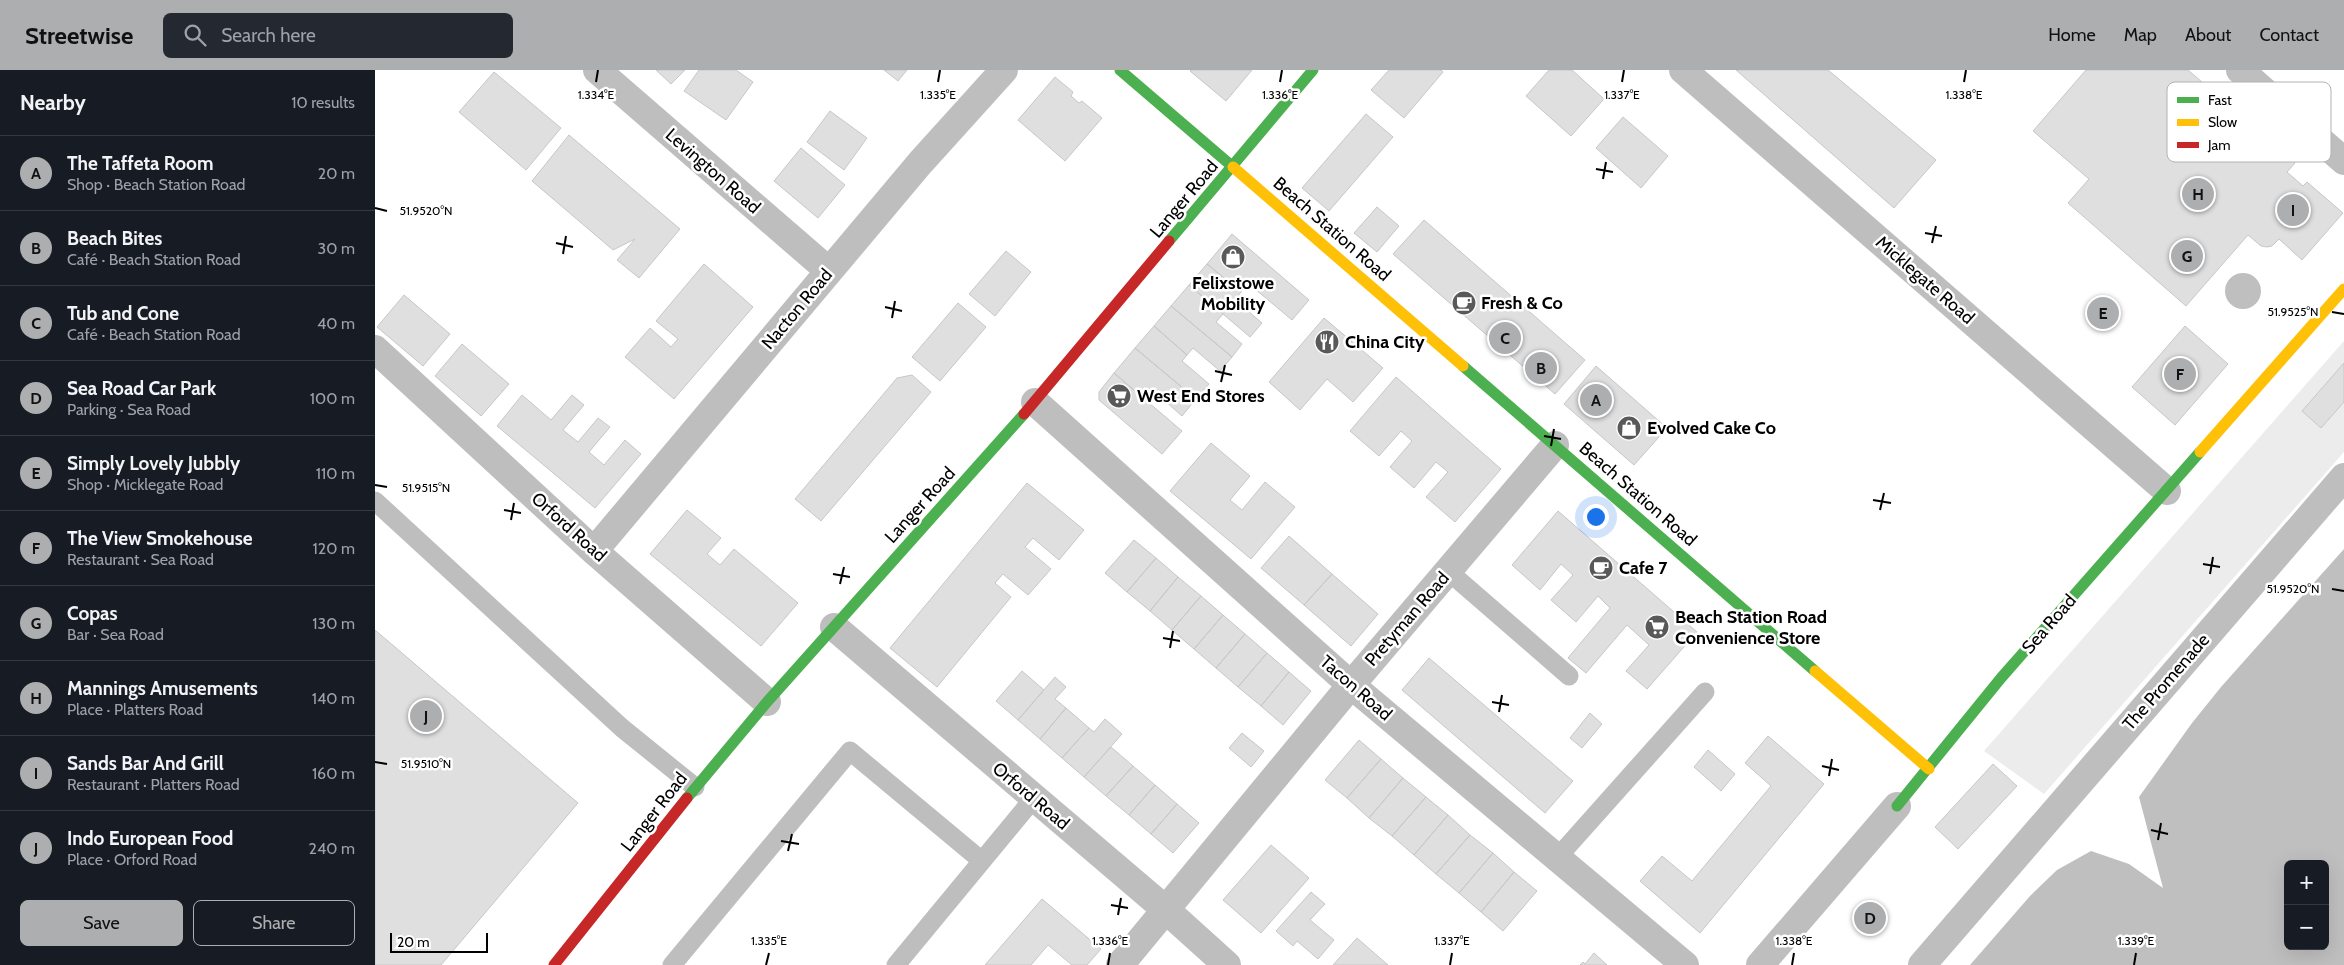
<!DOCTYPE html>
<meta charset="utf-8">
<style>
body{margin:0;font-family:Cabin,sans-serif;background:#242831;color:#f1f3f6}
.controls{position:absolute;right:15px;bottom:15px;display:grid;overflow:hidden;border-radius:8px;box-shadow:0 5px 20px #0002}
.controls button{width:45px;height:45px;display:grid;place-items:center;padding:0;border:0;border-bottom:1px solid #363941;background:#171b24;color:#f1f3f6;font:25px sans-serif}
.scale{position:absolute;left:15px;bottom:12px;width:98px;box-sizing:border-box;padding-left:5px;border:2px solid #000;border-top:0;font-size:14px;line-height:18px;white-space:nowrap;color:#000;-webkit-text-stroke:4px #fff;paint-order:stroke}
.you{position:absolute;left:1220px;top:446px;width:18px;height:18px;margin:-12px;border:4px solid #fff;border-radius:50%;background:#1a73e8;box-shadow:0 0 0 8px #1a73e833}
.badge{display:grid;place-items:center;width:32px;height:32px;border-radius:50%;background:#adaeaf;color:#111;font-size:16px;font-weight:700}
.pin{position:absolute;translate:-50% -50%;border:2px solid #fff;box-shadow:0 1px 5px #0006}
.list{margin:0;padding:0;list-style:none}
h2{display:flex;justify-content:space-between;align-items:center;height:65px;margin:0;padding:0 20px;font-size:21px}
h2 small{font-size:16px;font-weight:400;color:#9ea1a6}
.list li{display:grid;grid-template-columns:32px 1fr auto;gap:15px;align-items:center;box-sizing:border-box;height:75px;padding:0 20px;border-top:1px solid #363941}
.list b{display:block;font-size:19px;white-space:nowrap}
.list p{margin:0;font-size:16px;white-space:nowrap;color:#9ea1a6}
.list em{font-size:16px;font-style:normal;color:#9ea1a6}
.actions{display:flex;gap:10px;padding:15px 20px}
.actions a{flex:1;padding:11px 0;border:1px solid #adaeaf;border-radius:8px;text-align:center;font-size:18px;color:#adaeaf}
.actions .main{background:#adaeaf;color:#111}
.icon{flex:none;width:28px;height:28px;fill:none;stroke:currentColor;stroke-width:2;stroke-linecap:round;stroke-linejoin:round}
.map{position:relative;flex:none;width:1969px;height:895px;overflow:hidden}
header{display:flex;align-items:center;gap:30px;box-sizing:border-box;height:70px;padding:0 25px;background:#adaeaf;color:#111}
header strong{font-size:24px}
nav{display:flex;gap:28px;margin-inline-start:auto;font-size:18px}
.search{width:350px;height:45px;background:#242831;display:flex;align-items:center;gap:12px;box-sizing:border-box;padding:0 18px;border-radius:8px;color:#9ea1a6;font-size:19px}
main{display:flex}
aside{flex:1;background:#171b24}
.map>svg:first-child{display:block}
.green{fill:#ececec}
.water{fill:#bfbfbf;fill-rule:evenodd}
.building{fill:#dfdfdf;stroke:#c7c7c7}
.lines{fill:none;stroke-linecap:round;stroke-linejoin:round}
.lane{stroke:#bebebe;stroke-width:19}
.street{stroke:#bebebe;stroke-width:28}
.fast{stroke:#4caf50;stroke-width:11}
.slow{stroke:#ffc107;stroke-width:11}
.jam{stroke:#c62828;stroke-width:11}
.ticks{fill:none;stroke:#000;stroke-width:2}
.labels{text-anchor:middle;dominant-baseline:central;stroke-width:5;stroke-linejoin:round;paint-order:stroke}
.street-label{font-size:18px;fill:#000;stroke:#fff}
.poi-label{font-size:18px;font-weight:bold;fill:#000;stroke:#fff;text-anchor:start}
.key{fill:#fff;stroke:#b2b2b2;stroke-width:1}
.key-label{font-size:14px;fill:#000}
.ticks-label{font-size:12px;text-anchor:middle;fill:#000;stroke:#fff;stroke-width:5;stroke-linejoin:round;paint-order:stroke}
</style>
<header>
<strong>Streetwise</strong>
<div class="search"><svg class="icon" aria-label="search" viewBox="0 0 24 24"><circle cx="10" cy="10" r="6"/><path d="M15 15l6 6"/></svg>Search here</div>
<nav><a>Home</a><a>Map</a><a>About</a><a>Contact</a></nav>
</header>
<main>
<aside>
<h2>Nearby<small>10 results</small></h2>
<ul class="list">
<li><span class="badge">A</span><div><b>The Taffeta Room</b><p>Shop · Beach Station Road</p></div><em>20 m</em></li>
<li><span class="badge">B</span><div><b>Beach Bites</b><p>Café · Beach Station Road</p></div><em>30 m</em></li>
<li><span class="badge">C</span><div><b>Tub and Cone</b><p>Café · Beach Station Road</p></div><em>40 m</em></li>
<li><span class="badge">D</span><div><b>Sea Road Car Park</b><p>Parking · Sea Road</p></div><em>100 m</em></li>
<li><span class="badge">E</span><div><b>Simply Lovely Jubbly</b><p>Shop · Micklegate Road</p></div><em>110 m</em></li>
<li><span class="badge">F</span><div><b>The View Smokehouse</b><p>Restaurant · Sea Road</p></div><em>120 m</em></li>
<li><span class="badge">G</span><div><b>Copas</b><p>Bar · Sea Road</p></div><em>130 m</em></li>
<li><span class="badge">H</span><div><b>Mannings Amusements</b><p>Place · Platters Road</p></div><em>140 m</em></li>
<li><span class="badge">I</span><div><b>Sands Bar And Grill</b><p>Restaurant · Platters Road</p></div><em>160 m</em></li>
<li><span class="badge">J</span><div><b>Indo European Food</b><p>Place · Orford Road</p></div><em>240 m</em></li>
</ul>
<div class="actions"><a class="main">Save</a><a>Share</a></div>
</aside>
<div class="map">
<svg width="1969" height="895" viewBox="0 0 1969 895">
<rect width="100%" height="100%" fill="#fff"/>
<path class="green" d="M 1969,271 L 1969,382 L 1669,724 L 1609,681 Z"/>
<path class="water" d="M1850 221a18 18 0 1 1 36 0a18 18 0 1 1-36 0Z
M 1969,479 L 1969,895 L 1595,895 L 1655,826 L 1682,800 L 1716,781 L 1754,794 L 1788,818 L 1764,727 L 1817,653 L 1846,617 ZM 1913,794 L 1950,794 L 1950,876 L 1913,876 Z"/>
<path class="building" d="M 281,0 L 310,0 L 296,14 Z
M 324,0 L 361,0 L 378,12 L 351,50 L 309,21 Z
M 509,0 L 532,0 L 523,11 Z
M 816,0 L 877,0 L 851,31 L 815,1 Z
M 1014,0 L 1066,0 L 1068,2 L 1029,48 L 996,20 Z
M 1174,0 L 1197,0 L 1229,29 L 1196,66 L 1151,26 Z
M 1361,0 L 1453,0 L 1561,90 L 1519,138 Z
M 1711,0 L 1813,0 L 1864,44 L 1855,54 L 1865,63 L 1874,53 L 1920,93 L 1912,102 L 1928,116 L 1932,112 L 1968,143 L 1927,190 L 1904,169 L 1897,176 L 1892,177 L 1886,176 L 1873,165 L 1811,236 L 1693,133 L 1714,109 L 1658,61 Z
M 119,2 L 186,58 L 151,100 L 84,42 Z
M 680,7 L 698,22 L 696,26 L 704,33 L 707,31 L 727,48 L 690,91 L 643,50 Z
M 455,41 L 492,68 L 469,100 L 432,72 Z
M 991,44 L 1018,67 L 954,141 L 927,118 Z
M 1248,47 L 1293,86 L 1266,118 L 1221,78 Z
M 194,65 L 305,159 L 264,208 L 242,190 L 260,169 L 238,180 L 157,111 Z
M 426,78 L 470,115 L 443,148 L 399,111 Z
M 1002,137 L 1024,156 L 1002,182 L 979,163 Z
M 1049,150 L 1210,290 L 1180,324 L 1018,184 Z
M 857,164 L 934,230 L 917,250 L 874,214 L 866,222 L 832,194 Z
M 631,181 L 656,202 L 620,246 L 594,224 Z
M 329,194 L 378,237 L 299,329 L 250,287 L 275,258 L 296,277 L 303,269 L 281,251 Z
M 832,194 L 866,222 L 860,230 L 887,253 L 875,267 L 814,215 Z
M 814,215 L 848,244 L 841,252 L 867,274 L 857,287 L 796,236 Z
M 29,225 L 75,264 L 48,296 L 2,257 Z
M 583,233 L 611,257 L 565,311 L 537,287 Z
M 796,236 L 857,287 L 845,301 L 818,278 L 812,285 L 779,256 Z
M 949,248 L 1008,298 L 978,332 L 952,309 L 925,340 L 894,312 Z
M 779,256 L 812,285 L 807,291 L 834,314 L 821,329 L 760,278 Z
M 1810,256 L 1853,294 L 1800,355 L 1757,317 Z
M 87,274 L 134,314 L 106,346 L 60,306 Z
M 760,278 L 821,329 L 807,346 L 781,323 L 773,332 L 739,303 Z
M 1969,293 L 1969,332 L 1946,358 L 1927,341 Z
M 1221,296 L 1292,358 L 1259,395 L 1189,334 Z
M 739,303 L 807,361 L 787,384 L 724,330 L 724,322 Z
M 537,305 L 556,322 L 446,451 L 420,429 L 522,308 Z
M 1021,307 L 1126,399 L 1080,452 L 1051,427 L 1073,402 L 1061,392 L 1039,418 L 1015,397 L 1037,371 L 1026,361 L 1004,386 L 975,361 Z
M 147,325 L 176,350 L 197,325 L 209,335 L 188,360 L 203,372 L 223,348 L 235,357 L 214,382 L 229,395 L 250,370 L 266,384 L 220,438 L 122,356 Z
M 836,373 L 875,406 L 855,430 L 867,440 L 890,412 L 920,437 L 876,489 L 795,421 Z
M 652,413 L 709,460 L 684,490 L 658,468 L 650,477 L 676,499 L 653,525 L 628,504 L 620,513 L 636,527 L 562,617 L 515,578 Z
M 312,440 L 346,468 L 332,484 L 345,495 L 359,479 L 423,533 L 386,576 L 275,484 Z
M 1183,441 L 1322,562 L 1272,619 L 1251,601 L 1274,575 L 1252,555 L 1211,603 L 1193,588 L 1235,538 L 1223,526 L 1201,552 L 1176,530 L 1198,505 L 1186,494 L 1165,520 L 1137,495 Z
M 914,466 L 957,504 L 929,535 L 886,498 Z
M 759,470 L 781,488 L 752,522 L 730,503 Z
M 781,488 L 803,507 L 775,541 L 752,522 Z
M 957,504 L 1003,544 L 976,576 L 929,535 Z
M 803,507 L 826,526 L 797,560 L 775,541 Z
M 826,526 L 848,545 L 819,579 L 797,560 Z
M 848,545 L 870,564 L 841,598 L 819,579 Z
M 0,560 L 203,733 L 66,895 L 0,895 Z
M 870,564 L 892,583 L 863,617 L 841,598 Z
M 892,583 L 914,602 L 886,636 L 863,617 Z
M 1054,588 L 1198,711 L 1170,743 L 1027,620 Z
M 647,601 L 669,620 L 643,650 L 621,631 Z
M 914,602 L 936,621 L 908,655 L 886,636 Z
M 680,607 L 691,617 L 680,629 L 691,638 L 665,669 L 643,650 Z
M 691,638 L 714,658 L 687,688 L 665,669 Z
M 1215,643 L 1227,654 L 1207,678 L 1195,668 Z
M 730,649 L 747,664 L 709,707 L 687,688 L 714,658 L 719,662 Z
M 867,663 L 889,681 L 876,697 L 854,678 Z
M 1393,666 L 1449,714 L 1325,863 L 1265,811 L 1287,786 L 1317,811 L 1396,716 L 1370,693 Z
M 984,670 L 1006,689 L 972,728 L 950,710 Z
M 736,677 L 758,696 L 731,726 L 709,707 Z
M 1333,680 L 1360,704 L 1346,721 L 1319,697 Z
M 1006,689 L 1028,708 L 994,748 L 972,728 Z
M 1618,694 L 1642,716 L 1583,779 L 1560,757 Z
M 758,696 L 780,715 L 754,745 L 731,726 Z
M 1028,708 L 1051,727 L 1017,766 L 994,748 Z
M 780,715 L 802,734 L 776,764 L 754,745 Z
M 1051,727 L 1073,745 L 1039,785 L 1017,766 Z
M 802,734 L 824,753 L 798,783 L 776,764 Z
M 1073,745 L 1095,765 L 1061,804 L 1039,785 Z
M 1095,765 L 1118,783 L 1084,823 L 1061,804 Z
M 896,775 L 934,808 L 886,863 L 848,830 Z
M 1118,783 L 1139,802 L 1106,842 L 1084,823 Z
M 1139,802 L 1162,821 L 1128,861 L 1106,842 Z
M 936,822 L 950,834 L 935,850 L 959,870 L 943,889 L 922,871 L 918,876 L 901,861 Z
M 667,829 L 726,879 L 712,895 L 697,895 L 673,875 L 656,895 L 610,895 Z
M 982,868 L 1013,895 L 958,895 Z
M 1219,883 L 1232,895 L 1205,895 L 1208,892 L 1210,894 Z"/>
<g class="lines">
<path class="lane" d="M 0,431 L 247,658 L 320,717
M 1073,501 L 1194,606
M 1182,788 L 1330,622
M 297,895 L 475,681 L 607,791
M 521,895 L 659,728"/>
<path class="street" d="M 222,0 L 454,201
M 1308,0 L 1792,421
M 1865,0 L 1969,91
M 0,279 L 219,481 L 392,632
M 660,332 L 976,615 L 1310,895
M 219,481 L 545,93 L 629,0
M 459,557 L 790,839 L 852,895
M 745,895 L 976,615 L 1180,375
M 1385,895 L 1522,736
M 1547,895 L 1969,407"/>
<path class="fast" d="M 745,0 L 858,97
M 794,171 L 938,0
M 1088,296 L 1440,601
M 312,728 L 392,632 L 649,344
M 1522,736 L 1626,608 L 1825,382"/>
<path class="slow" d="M 858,97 L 1088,296
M 1825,382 L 1969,219
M 1440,601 L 1554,699"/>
<path class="jam" d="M 649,344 L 794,171
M 179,895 L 312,728"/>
</g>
<path class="ticks" d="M 221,12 L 223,0M 563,12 L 565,0M 905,12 L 907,0M 1247,12 L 1249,0M 1589,12 L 1591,0M 1221,99 L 1238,102M 1228,109 L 1231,92M 0,138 L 12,141M 1550,163 L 1567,166M 181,173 L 198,177M 1557,173 L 1561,156M 188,184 L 191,166M 510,237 L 527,241M 1957,242 L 1969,244M 517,248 L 520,231M 840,301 L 857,305M 846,312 L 850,295M 1169,366 L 1186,369M 1176,376 L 1179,359M 0,415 L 12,417M 1498,430 L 1516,433M 129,440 L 146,443M 1505,440 L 1509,423M 136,450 L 139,433M 1828,494 L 1845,497M 458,504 L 475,507M 1835,504 L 1838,487M 465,514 L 469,497M 1957,519 L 1969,521M 788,568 L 805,571M 795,578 L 798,561M 1117,632 L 1134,635M 1124,642 L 1127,625M 0,692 L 12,694M 1447,696 L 1464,700M 1454,706 L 1457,689M 1776,760 L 1793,764M 1783,770 L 1786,753M 406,771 L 424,774M 413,781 L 417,764M 736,835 L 753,838M 743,845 L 746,828M 391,895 L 394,883M 733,895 L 735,883M 1075,895 L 1077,883M 1417,895 L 1419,883M 1759,895 L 1761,883"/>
<defs>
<symbol id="shop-disc" viewBox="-11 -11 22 22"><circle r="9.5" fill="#595959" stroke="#fff"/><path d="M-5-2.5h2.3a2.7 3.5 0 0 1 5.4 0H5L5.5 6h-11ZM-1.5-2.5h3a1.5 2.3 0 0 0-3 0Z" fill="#fff"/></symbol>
<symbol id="cafe-disc" viewBox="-11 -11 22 22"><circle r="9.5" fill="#595959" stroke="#fff"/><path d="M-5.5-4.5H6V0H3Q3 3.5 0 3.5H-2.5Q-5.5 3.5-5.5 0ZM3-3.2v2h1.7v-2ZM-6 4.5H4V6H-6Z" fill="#fff"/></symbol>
<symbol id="restaurant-disc" viewBox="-11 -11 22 22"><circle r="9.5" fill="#595959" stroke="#fff"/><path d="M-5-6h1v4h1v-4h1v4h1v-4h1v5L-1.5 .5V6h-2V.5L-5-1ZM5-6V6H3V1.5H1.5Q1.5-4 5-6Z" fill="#fff"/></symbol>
<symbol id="supermarket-disc" viewBox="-11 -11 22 22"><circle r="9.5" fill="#595959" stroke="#fff"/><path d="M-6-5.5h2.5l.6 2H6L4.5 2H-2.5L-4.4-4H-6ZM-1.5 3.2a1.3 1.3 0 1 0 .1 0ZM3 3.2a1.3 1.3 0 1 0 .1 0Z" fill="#fff"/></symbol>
</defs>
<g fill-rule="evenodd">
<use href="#shop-disc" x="844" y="173" width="28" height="28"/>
<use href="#cafe-disc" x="1075" y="219" width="28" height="28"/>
<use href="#restaurant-disc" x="938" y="258" width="28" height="28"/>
<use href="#supermarket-disc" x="730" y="312" width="28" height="28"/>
<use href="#shop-disc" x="1240" y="344" width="28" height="28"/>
<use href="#cafe-disc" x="1212" y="484" width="28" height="28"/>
<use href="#supermarket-disc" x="1268" y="543" width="28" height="28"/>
</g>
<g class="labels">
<g class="street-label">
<text transform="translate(338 101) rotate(41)">Levington Road</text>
<text transform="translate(809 129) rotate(-50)">Langer Road</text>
<text transform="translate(957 159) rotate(41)">Beach Station Road</text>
<text transform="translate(1550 210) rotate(41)">Micklegate Road</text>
<text transform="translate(422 239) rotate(-50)">Nacton Road</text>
<text transform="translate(1263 424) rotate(41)">Beach Station Road</text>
<text transform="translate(545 435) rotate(-48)">Langer Road</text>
<text transform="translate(194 457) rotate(42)">Orford Road</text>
<text transform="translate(1032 549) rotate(-49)">Pretyman Road</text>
<text transform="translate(1674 554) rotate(-49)">Sea Road</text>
<text transform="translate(1791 612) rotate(-49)">The Promenade</text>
<text transform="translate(981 618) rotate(41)">Tacon Road</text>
<text transform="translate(656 726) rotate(40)">Orford Road</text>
<text transform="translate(279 742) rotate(-52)">Langer Road</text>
</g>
<g class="poi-label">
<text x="858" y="213" text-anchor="middle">Felixstowe<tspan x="858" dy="21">Mobility</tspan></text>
<text x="1106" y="233">Fresh &amp; Co</text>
<text x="970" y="272">China City</text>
<text x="762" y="326">West End Stores</text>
<text x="1272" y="358">Evolved Cake Co</text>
<text x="1244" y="498">Cafe 7</text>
<text x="1300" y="547">Beach Station Road<tspan x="1300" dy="21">Convenience Store</tspan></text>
</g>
</g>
<rect x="1792" y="12" width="164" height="80" rx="8" class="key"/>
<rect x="1802" y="27" width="22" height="6" fill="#4caf50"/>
<rect x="1802" y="49" width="22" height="7" fill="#ffc107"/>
<rect x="1802" y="72" width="22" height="6" fill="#c62828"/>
<g class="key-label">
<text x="1833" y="35">Fast</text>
<text x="1833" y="57">Slow</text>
<text x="1833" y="80">Jam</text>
</g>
<g class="ticks-label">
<text x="221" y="29">1.334°E</text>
<text x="563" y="29">1.335°E</text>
<text x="905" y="29">1.336°E</text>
<text x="1247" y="29">1.337°E</text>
<text x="1589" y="29">1.338°E</text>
<text x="51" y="145">51.9520°N</text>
<text x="1918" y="246">51.9525°N</text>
<text x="51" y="422">51.9515°N</text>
<text x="1918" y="523">51.9520°N</text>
<text x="51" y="698">51.9510°N</text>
<text x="394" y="875">1.335°E</text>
<text x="735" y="875">1.336°E</text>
<text x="1077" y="875">1.337°E</text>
<text x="1419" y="875">1.338°E</text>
<text x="1761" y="875">1.339°E</text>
</g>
</svg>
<div class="controls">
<button>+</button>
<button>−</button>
</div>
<div class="scale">20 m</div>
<div class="you"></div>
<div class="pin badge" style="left:1221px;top:330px">A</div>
<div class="pin badge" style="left:1166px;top:298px">B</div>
<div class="pin badge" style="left:1130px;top:268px">C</div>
<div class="pin badge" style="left:1495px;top:848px">D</div>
<div class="pin badge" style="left:1728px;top:243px">E</div>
<div class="pin badge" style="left:1805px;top:304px">F</div>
<div class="pin badge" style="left:1812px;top:186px">G</div>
<div class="pin badge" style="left:1823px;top:124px">H</div>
<div class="pin badge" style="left:1918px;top:140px">I</div>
<div class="pin badge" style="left:51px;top:646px">J</div>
</div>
</main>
